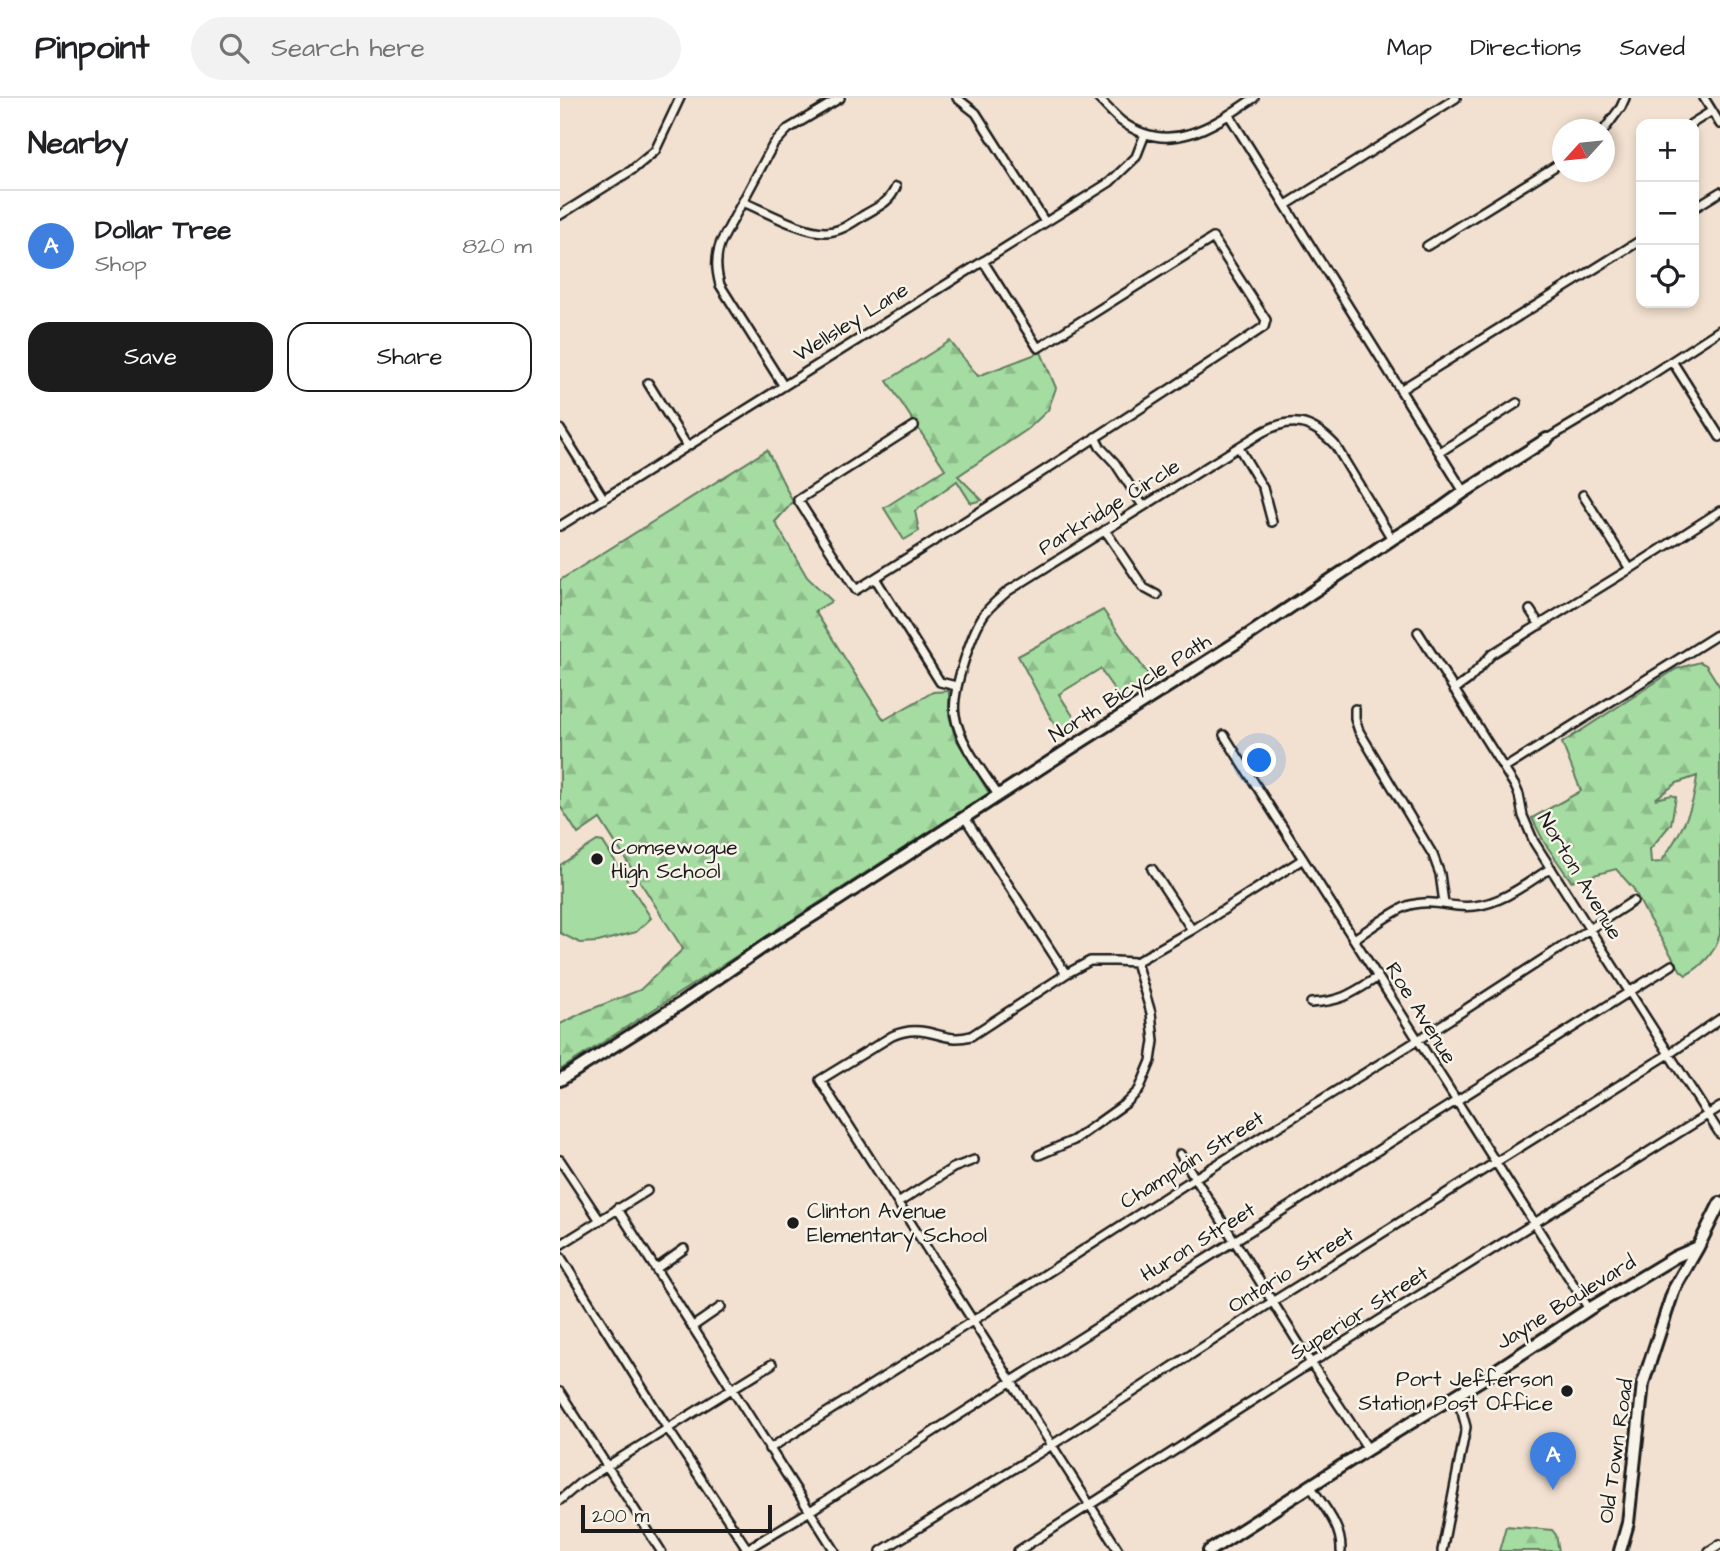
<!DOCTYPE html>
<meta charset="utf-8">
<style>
body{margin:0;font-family:"Architects Daughter",sans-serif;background:#f2f2f2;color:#202124}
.controls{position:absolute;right:21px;top:21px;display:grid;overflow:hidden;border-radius:14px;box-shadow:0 4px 10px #0003}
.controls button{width:63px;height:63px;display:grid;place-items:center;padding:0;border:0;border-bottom:2px solid #e0e0e0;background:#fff;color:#202124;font:35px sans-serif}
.compass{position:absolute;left:992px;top:21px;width:63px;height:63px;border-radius:50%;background:#fff;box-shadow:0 4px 10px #0003;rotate:243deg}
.scale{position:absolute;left:21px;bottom:18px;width:191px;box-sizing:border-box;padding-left:7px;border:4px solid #1c1c1c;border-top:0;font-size:19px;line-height:24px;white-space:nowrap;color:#1c1c1c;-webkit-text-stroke:5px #f7f3e8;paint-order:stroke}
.you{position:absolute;left:700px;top:663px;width:24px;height:24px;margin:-18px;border:5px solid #fff;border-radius:50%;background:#1a73e8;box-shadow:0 0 0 10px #1a73e833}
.badge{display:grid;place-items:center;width:46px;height:46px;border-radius:50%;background:#1c1c1c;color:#fff;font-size:23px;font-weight:700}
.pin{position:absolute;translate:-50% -58px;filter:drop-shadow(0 2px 4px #0008)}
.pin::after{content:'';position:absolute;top:37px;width:24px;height:21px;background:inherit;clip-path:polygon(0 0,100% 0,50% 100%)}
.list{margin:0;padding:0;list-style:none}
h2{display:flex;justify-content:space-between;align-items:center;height:91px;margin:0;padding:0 28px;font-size:30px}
h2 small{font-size:23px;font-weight:400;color:#757577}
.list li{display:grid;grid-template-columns:46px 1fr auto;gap:21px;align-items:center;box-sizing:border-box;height:112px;padding:0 28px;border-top:2px solid #e0e0e0}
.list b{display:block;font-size:26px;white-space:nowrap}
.list p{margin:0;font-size:23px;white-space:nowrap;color:#757577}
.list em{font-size:23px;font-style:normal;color:#757577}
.actions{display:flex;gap:14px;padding:21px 28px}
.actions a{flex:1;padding:16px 0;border:2px solid #1c1c1c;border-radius:21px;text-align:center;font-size:24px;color:#1c1c1c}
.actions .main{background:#1c1c1c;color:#fff}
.icon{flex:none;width:38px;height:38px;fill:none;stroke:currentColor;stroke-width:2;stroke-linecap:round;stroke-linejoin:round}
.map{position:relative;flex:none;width:1160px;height:1453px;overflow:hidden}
header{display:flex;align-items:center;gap:42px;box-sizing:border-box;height:98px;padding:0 35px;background:#fff;border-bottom:2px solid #e0e0e0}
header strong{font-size:33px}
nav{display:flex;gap:38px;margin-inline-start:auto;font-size:24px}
.search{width:490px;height:63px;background:#f2f2f2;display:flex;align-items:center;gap:18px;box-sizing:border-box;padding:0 24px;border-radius:38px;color:#757577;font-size:26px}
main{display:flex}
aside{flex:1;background:#fff}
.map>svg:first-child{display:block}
.green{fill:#a4dca1;stroke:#607c5e;stroke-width:2}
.forest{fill:url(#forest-firs);stroke:#607c5e;stroke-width:2;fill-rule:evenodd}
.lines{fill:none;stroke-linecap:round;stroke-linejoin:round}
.street-casing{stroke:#1c1c1c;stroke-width:12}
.secondary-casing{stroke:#1c1c1c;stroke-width:16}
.street{stroke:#f7f3e8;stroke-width:7}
.secondary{stroke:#f7f3e8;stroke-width:10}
.poi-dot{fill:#1c1c1c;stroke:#f7f3e8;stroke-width:2.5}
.labels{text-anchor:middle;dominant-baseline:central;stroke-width:5;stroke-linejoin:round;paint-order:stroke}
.street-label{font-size:21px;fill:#1c1c1c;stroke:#f7f3e8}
.poi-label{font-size:21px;fill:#1c1c1c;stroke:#f7f3e8;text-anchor:start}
</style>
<header>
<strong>Pinpoint</strong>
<div class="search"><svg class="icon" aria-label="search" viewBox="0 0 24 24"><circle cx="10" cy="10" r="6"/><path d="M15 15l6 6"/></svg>Search here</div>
<nav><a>Map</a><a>Directions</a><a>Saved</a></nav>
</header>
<main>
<aside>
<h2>Nearby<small></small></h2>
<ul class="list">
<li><span class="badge" style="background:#3f7fe0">A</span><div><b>Dollar Tree</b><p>Shop</p></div><em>820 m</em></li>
</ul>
<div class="actions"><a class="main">Save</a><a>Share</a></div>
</aside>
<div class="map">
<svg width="1160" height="1453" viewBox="0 0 1160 1453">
<defs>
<pattern id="forest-firs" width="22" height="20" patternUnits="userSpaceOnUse" patternTransform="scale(1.75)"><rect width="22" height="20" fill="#a4dca1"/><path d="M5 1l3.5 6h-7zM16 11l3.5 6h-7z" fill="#8dbc8a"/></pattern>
</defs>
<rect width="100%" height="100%" fill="#f2e1d0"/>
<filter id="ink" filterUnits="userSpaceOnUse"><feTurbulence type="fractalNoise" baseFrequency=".0143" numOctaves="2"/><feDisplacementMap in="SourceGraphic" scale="14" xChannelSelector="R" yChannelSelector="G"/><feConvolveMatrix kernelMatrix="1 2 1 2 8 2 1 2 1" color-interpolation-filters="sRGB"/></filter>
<g filter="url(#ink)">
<path class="green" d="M 37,743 L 43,744 L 91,820 L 76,834 L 38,844 L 20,845 L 0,835 L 0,767 Z"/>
<path class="forest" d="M 390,243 L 418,278 L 481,254 L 496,290 L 488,312 L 468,331 L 398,378 L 422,402 L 411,405 L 397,383 L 355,413 L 359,433 L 344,442 L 324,410 L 385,371 L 327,283 Z
M 207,352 L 233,404 L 215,424 L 247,479 L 272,503 L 255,513 L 324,622 L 373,594 L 389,593 L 389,617 L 395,639 L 429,695 L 0,972 L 0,926 L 24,914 L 80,892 L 123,851 L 40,721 L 18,736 L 0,708 L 0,482 Z
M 543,512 L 594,585 L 562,603 L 540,571 L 499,596 L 520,629 L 501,639 L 458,558 Z
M 1140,564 L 1146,567 L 1160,589 L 1160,836 C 1155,854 1143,868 1126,877 L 1121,873 L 1089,821 L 1073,790 L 1056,771 L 1011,783 L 984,744 L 972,720 L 1021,693 L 1002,645 L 1116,571 ZM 1137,678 C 1134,713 1120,736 1101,764 L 1091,765 L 1090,751 L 1111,726 L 1116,699 L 1112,697 L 1095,701 L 1117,685 Z
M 946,1428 L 992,1432 L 996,1437 L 999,1453 L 939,1453 Z"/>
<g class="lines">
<defs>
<path id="street" d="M 397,0 L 416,15 L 485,124
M 538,0 C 545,7 553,16 561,23 C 609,59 653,28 694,0
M 1144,0 L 1160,26
M 669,17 L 904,394
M 1131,26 L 1152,13
M 1044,32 L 1061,9 L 1065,0
M 183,104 C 205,113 242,134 265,134 C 280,134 292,125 304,117 C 319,108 329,105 336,89
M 726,107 L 896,0
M 1134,110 L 1160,94
M 0,117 L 72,72 L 95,53 L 120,0
M 867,148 L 1002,64
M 1112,263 L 1160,339
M 88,285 L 127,348
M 223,287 L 160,187 C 156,172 155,159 161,144 L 213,47 L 228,31 L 280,0
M 840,292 L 1081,142
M 354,328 L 238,402 L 296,492 C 433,406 569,319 704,229 L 706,222 L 653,140 L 478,250 L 423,163
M 0,331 L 44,401
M 535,339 L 540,349 L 555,365 L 583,408
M 987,341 L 1049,304 L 1160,232
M 679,350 L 703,390 L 712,424
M 880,354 L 957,305
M 1023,397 L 1070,471
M 0,428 L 550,84 L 576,59 L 585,36
M 545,432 L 584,490 L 597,497
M 315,480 L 380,584 L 396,588
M 970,512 L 980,527
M 858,534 L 955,688 L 959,697 L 963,718 L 974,744 L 1160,1036
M 894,592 L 908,582 L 932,556 L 1070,471 L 1160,413
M 795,611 L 795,621 L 799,633 L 873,757 L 880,776 L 884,805
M 664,637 L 1029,1211
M 945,670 L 1160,535
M 438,697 C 423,674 399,644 395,617 C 391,595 412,533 425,515 C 432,506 440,500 448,493 L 701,335 C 731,318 751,322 775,347 L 832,441
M 405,720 L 506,876
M 592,771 L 632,832
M 794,841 C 808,832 836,811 850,807 C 874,800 891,811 914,808 C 943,805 967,785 991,770
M 576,864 L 632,832 L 743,761
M 751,905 C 783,903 791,896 818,879
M 620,1056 L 751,1265 L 808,1351
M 479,1057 L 514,1042 L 566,1005 L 579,992 L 591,963 L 594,943 L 591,915 L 576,864
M 0,1062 L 39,1121
M 338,1105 L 393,1070 L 414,1062
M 57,1110 L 275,1453
M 0,1147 L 87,1093
M 0,1158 L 108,1331 L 188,1452
M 96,1171 L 124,1151
M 132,1229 L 161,1209
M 0,1294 L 101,1453
M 209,1351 L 414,1222 L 635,1080 L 858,942 L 1073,803
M 751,1389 C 764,1409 782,1428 781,1453
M 0,1402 L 20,1385 L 212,1266
M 184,1453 L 250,1413 L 452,1283 L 1112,867
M 321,1453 L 492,1347 L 712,1204 L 1109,956 L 1160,921
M 458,1453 L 751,1265 L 1160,1009
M 559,1453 L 260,982 L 332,938 C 341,934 350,932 360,933 C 380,935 389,944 411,938 L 506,876 L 530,863 L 555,863 L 576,864
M 882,1453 L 906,1329 L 902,1314 L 894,1299
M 1149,1453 L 1160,1446"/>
<path id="secondary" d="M 0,982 L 120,906 L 209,845 L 270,807 L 508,652 L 690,536 L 832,441 L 879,412 L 904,394 L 987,341
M 649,1453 L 808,1351 L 929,1277 L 1029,1211 L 1115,1159 L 1138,1149
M 1060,1453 L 1068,1425 L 1083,1285 L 1114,1191 L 1138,1149 L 1160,1105"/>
</defs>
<use href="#street" class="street-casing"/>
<use href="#secondary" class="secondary-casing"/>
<use href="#street" class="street"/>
<use href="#secondary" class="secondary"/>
</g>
</g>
<g class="poi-dot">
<circle cx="37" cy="761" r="7"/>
<circle cx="233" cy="1125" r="7"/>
<circle cx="1007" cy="1293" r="7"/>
</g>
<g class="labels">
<g class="street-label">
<text transform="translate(291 224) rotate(-32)">Wellsley Lane</text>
<text transform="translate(549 409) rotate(-32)">Parkridge Circle</text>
<text transform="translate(570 590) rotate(-32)">North Bicycle Path</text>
<text transform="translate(1020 778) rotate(59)">Norton Avenue</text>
<text transform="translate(861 915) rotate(58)">Roe Avenue</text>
<text transform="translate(632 1062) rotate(-32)">Champlain Street</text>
<text transform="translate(638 1144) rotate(-32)">Huron Street</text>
<text transform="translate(731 1172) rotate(-32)">Ontario Street</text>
<text transform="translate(1006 1204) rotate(-32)">Jayne Boulevard</text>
<text transform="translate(799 1215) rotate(-32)">Superior Street</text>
<text transform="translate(1056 1353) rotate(-82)">Old Town Road</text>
</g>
<g class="poi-label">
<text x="51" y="749">Comsewogue<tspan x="51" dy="24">High School</tspan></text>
<text x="247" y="1113">Clinton Avenue<tspan x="247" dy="24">Elementary School</tspan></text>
<text x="993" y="1281" text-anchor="end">Port Jefferson<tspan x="993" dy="24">Station Post Office</tspan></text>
</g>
</g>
</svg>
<div class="controls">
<button>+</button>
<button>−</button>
<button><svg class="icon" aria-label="locate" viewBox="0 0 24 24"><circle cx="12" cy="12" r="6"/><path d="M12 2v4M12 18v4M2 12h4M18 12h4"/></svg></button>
</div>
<svg class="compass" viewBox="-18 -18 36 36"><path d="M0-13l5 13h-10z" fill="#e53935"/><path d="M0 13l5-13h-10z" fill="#757577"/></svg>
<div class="scale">200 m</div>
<div class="you"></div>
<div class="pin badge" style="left:993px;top:1392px;background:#3f7fe0">A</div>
</div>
</main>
